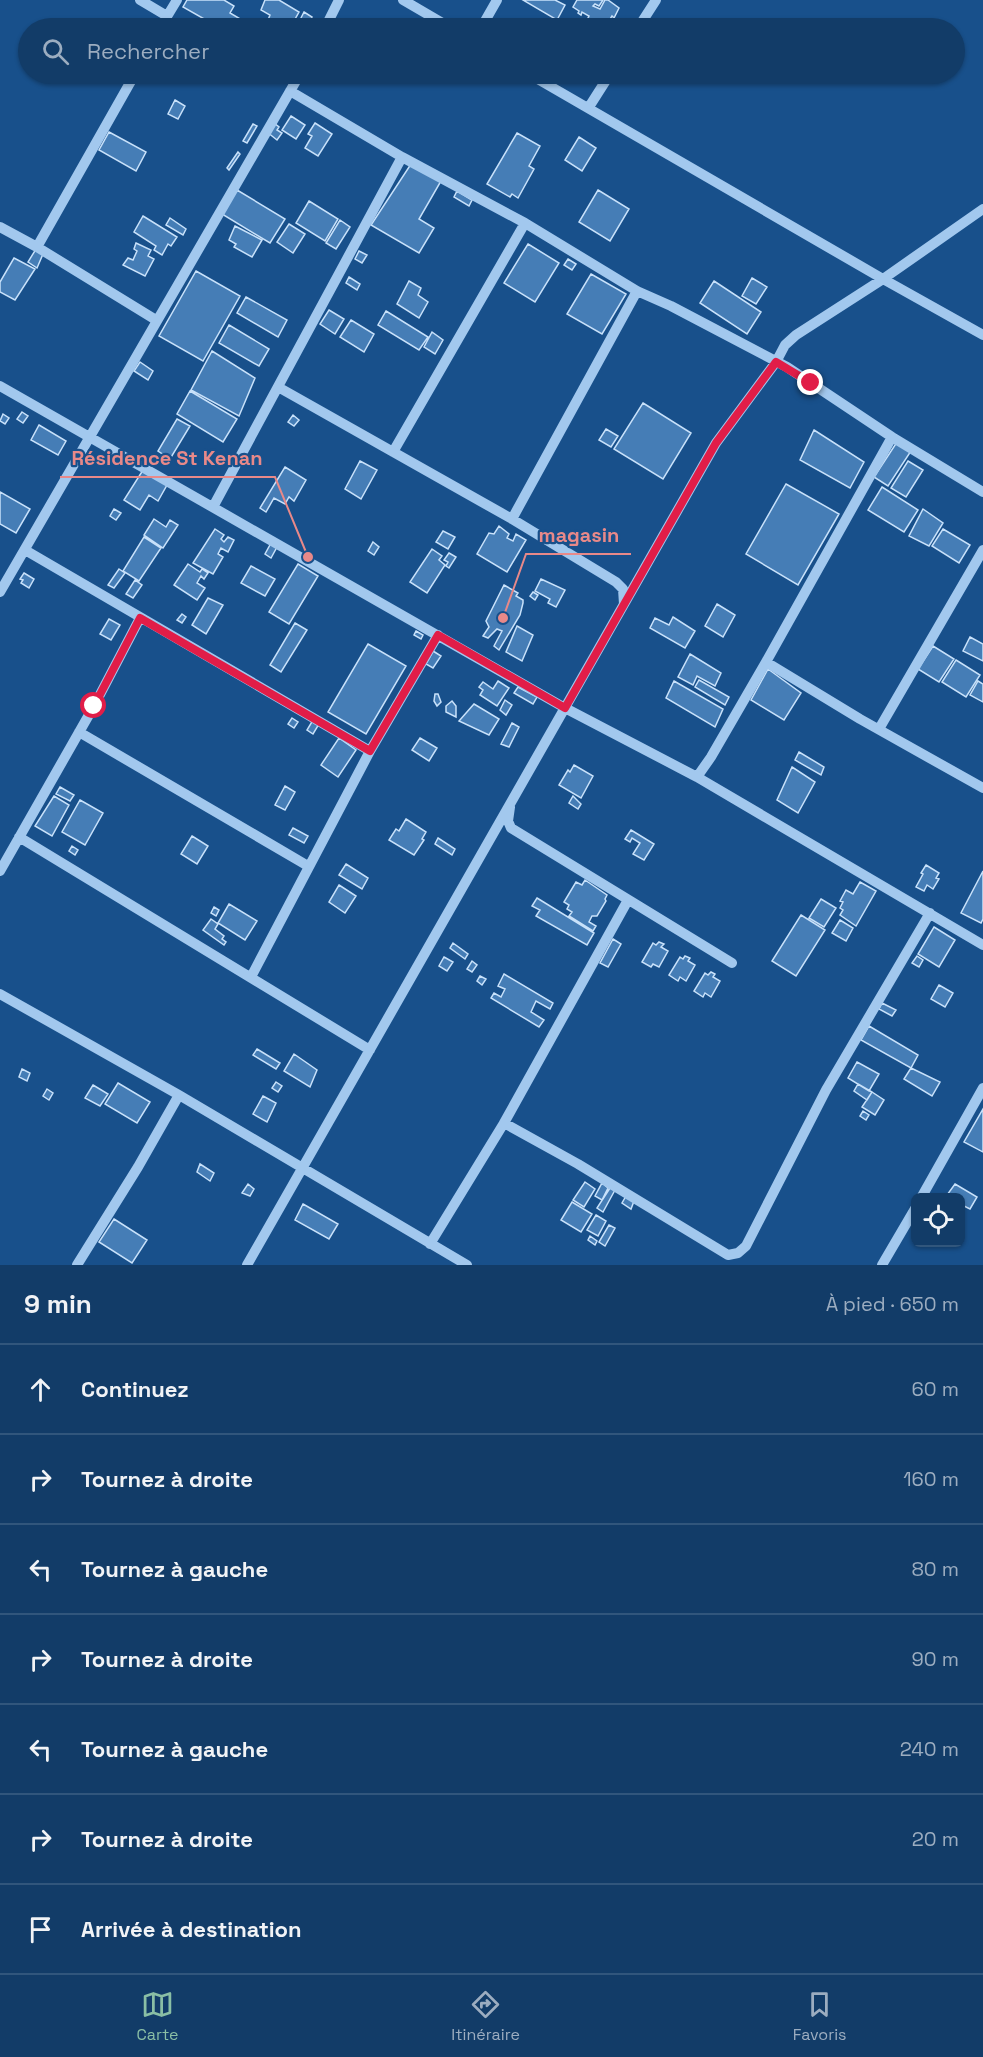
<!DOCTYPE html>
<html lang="fr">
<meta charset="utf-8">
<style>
body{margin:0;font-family:"Space Grotesk",sans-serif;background:#1b436e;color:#f1f3f6}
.controls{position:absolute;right:18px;bottom:18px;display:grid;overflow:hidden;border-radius:9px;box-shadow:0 2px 4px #0004}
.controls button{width:54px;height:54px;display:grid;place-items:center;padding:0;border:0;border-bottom:2px solid #31567c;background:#123c68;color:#f1f3f6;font:30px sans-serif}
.stop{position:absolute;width:18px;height:18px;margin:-14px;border:4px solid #e11d48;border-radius:50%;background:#fff}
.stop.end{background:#e11d48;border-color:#fff;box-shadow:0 2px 6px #0008}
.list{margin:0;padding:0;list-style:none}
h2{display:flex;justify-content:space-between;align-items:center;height:78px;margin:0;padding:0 24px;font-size:26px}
h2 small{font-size:20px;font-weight:400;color:#9cadc0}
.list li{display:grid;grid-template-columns:39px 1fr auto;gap:18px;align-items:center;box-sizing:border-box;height:90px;padding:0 24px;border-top:2px solid #31567c}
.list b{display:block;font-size:22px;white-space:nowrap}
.list em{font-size:20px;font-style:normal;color:#9cadc0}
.icon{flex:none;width:33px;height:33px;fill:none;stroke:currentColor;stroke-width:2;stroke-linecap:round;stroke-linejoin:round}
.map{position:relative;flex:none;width:983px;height:1265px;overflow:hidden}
.search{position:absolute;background:#123c68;box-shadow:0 2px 4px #0004;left:18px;right:18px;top:18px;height:66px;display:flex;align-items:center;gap:15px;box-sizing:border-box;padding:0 21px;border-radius:33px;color:#9cadc0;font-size:22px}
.sheet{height:708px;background:#123c68}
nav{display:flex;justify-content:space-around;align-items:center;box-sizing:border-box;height:84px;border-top:2px solid #31567c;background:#123c68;font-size:16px;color:#9cadc0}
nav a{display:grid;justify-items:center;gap:3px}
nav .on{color:#8abfa5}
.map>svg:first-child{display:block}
.building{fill:#457db6;stroke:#c8e1fa;stroke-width:1.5}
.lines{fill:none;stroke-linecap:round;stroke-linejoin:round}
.minor{stroke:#a2c8ee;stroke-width:10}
.route{stroke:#e11d48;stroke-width:8}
.leader{fill:none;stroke:#e88989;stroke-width:2}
.callout-dot{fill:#e88989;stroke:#18508b;stroke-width:2}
.callout-label{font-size:20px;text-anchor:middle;font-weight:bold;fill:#e88989;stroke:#18508b;stroke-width:4.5;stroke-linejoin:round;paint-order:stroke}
</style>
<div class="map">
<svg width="983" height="1265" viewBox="0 0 983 1265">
<rect width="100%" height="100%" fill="#18508b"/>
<path class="building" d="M 187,0 L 224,0 L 234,6 L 230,13 L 242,20 L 237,28 L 220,28 L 183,7 Z
M 265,0 L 279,0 L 299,12 L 290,28 L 285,25 L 281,28 L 268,20 L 270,15 L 261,10 Z
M 523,0 L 555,0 L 565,5 L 557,20 Z
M 577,0 L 603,0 L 599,6 L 595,4 L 593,6 L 600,9 L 605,0 L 608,0 L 619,8 L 614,18 L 612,16 L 607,24 L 603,22 L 601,26 L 588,18 L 589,16 L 582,12 L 581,15 L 578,13 L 579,11 L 573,7 Z
M 304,12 L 312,17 L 306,28 L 298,24 Z
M 353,20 L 366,28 L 356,28 L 350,24 Z
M 175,100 L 185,106 L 178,119 L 168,114 Z
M 291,116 L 305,125 L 296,139 L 282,130 Z
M 274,123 L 279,127 L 277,130 L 282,133 L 277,140 L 267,132 Z
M 315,123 L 332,134 L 318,156 L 305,148 L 312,136 L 308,134 Z
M 253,124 L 257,126 L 247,143 L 243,141 Z
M 109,132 L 146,152 L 136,171 L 99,150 Z
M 517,133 L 540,146 L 529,166 L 534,169 L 518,198 L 512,194 L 510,197 L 487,184 Z
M 579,137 L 596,148 L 582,171 L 565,160 Z
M 238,152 L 240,154 L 229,170 L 227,168 Z
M 411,164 L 441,181 L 419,219 L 434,228 L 419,253 L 371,225 Z
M 237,190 L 285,219 L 270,243 L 222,214 Z
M 598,190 L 629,209 L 610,241 L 579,222 Z
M 457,191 L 472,200 L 469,206 L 454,197 Z
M 309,201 L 338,219 L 325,241 L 296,223 Z
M 143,216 L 177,237 L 171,246 L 168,244 L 162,255 L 154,250 L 156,246 L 134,232 Z
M 170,218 L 186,229 L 183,235 L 166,225 Z
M 340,220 L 350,227 L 336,249 L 326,243 Z
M 289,224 L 305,234 L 293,253 L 277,242 Z
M 235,226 L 262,240 L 252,257 L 234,247 L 236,244 L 229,240 Z
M 136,243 L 151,250 L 148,256 L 154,259 L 145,276 L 123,265 L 128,258 L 133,260 L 137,251 L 134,249 Z
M 528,244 L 559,263 L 535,302 L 504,283 Z
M 36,249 L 43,254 L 37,268 L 28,262 Z
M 359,251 L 367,255 L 362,263 L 355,259 Z
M 14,258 L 35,269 L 15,300 L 0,292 L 0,282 Z
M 568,259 L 576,264 L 572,270 L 564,265 Z
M 196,271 L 240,296 L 203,361 L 159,336 Z
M 591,274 L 626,294 L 602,334 L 567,314 Z
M 349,277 L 360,284 L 357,290 L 346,283 Z
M 752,278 L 767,287 L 756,304 L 742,296 Z
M 409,281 L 421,288 L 418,295 L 428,302 L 419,318 L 397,304 Z
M 714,281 L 761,312 L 747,334 L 700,303 Z
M 246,297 L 287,320 L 278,337 L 237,313 Z
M 329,310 L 344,319 L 335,334 L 320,324 Z
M 386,311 L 428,337 L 419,350 L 378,325 Z
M 351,320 L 374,334 L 364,352 L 340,337 Z
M 229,325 L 269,349 L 259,366 L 219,343 Z
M 432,332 L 443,340 L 435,354 L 424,347 Z
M 212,351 L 255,378 L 239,416 L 191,390 Z
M 140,362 L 153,371 L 148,380 L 134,371 Z
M 190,391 L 237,419 L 223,442 L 177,414 Z
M 643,403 L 691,433 L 663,479 L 614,449 Z
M 22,412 L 28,416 L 23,423 L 17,419 Z
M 3,414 L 9,418 L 5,424 L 0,421 Z
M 293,415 L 299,420 L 294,426 L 288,422 Z
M 177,419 L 190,426 L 170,459 L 158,451 Z
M 39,425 L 66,441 L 58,455 L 31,440 Z
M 606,429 L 618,436 L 611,447 L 599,440 Z
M 814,430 L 864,462 L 850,488 L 800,460 Z
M 897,442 L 911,451 L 888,486 L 874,477 Z
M 360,461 L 377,470 L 361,499 L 345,489 Z
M 908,461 L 923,470 L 906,497 L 891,488 Z
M 285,467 L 306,480 L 294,501 L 289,497 L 285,504 L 274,498 L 266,512 L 260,508 Z
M 143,470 L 167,485 L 158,501 L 149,495 L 140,510 L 124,500 Z
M 786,484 L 839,514 L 798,585 L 746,554 Z
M 882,487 L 918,510 L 904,532 L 868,510 Z
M 0,492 L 30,509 L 16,533 L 0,524 Z
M 114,509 L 121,513 L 116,520 L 110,516 Z
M 923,509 L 943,523 L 929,546 L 909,536 Z
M 154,519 L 166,527 L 170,520 L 178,525 L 163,548 L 144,535 Z
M 499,526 L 509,534 L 507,538 L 513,541 L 516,534 L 526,540 L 507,572 L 477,554 L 489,533 L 494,534 Z
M 215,529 L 224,535 L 221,539 L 224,542 L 228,537 L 234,540 L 228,552 L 221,548 L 218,554 L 223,557 L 213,574 L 193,563 Z
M 943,529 L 970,545 L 959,563 L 932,546 Z
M 443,531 L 455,537 L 448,549 L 436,542 Z
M 144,537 L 161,548 L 139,581 L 123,571 Z
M 373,542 L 379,547 L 374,555 L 368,551 Z
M 271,543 L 277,547 L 271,558 L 265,554 Z
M 432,549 L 442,556 L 439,560 L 445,565 L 427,593 L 410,582 Z
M 449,553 L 456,557 L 449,568 L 446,566 L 448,562 L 444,560 Z
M 188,564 L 200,572 L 202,569 L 208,573 L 204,579 L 201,576 L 197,583 L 205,588 L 197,600 L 174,585 Z
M 298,564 L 318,576 L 289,624 L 269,612 Z
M 251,566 L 275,579 L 265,596 L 241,583 Z
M 119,569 L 125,573 L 114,588 L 108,585 Z
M 24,573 L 34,579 L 29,588 L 21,583 L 23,580 L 20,579 Z
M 541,579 L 565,590 L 556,607 L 548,603 L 550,599 L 535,591 Z
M 135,580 L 142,585 L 133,598 L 126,594 Z
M 504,585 L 518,593 L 516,596 L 523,600 L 523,603 L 520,615 L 499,650 L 494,646 L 502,631 L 497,629 L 488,638 L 483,636 L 489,627 L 486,621 Z
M 533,592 L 538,595 L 535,600 L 530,596 Z
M 208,598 L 223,605 L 206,634 L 192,625 Z
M 717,604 L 735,615 L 723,637 L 705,626 Z
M 182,614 L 186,617 L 182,623 L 177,620 Z
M 673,617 L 695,631 L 685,648 L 650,628 L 655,618 L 669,625 Z
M 109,619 L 120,625 L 111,640 L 100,634 Z
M 295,623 L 307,630 L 281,672 L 270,665 Z
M 517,626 L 533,635 L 522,661 L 506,652 Z
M 416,631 L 423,635 L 421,639 L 414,635 Z
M 970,637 L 983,644 L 983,661 L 963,651 Z
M 368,644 L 406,666 L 366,734 L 328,712 Z
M 933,646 L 954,659 L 939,682 L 918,669 Z
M 433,651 L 441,656 L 433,668 L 426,664 Z
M 690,654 L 721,673 L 715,686 L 697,676 L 693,685 L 678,677 Z
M 956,660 L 980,675 L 966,697 L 942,682 Z
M 768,669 L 801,693 L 784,720 L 751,700 Z
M 699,680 L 729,697 L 725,705 L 695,687 Z
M 498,681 L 509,688 L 497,706 L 480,695 L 483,690 L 479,687 L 483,682 L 493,689 Z
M 674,681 L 723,709 L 715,727 L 666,698 Z
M 978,681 L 983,684 L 983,702 L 970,695 Z
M 518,687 L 537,697 L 533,704 L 514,693 Z
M 435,694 L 438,694 L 441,702 L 437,706 L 434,701 Z
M 505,700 L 512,705 L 506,715 L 500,710 Z
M 452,701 L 456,706 L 456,717 L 446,712 L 446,706 Z
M 474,704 L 499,719 L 489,735 L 459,721 Z
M 292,718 L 298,722 L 294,728 L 288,724 Z
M 313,720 L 319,724 L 313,734 L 307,730 Z
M 512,723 L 519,727 L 509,747 L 501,744 Z
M 339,738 L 356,750 L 338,777 L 321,765 Z
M 420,738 L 437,748 L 429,761 L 412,750 Z
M 799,752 L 824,767 L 821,775 L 795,760 Z
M 574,765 L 593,776 L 581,798 L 559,785 L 568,770 L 570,772 Z
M 792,767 L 815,782 L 798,813 L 777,800 Z
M 285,786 L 295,792 L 285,810 L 275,805 Z
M 60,787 L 74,795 L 70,801 L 56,794 Z
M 54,796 L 69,805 L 52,836 L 35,826 Z
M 573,796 L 581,804 L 578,809 L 569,803 Z
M 80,800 L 103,813 L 85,845 L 62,832 Z
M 406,819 L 426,832 L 422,839 L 424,840 L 414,855 L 389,840 L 396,829 L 399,831 Z
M 293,828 L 308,836 L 304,843 L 289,835 Z
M 631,830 L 654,844 L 644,860 L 633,854 L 640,843 L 632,838 L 630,842 L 625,839 Z
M 192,836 L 208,846 L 197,864 L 181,854 Z
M 438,838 L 455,849 L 452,855 L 435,844 Z
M 72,846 L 78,850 L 75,855 L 69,851 Z
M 346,864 L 368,878 L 362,889 L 339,875 Z
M 926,865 L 939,873 L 936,878 L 939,879 L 933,889 L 927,885 L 924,891 L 916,887 L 923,874 L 921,873 Z
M 983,871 L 983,919 L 981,923 L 961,913 Z
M 585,880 L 607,895 L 605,899 L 606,901 L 597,916 L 592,916 L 589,922 L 596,926 L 593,931 L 569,916 L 572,912 L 567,909 L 569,905 L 564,902 L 576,882 L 582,885 Z
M 860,882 L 876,891 L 856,926 L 840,915 L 843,910 L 840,908 L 843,902 L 840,901 L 846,890 L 853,894 Z
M 339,885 L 356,896 L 345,913 L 329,902 Z
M 537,898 L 594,933 L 587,945 L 536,916 L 540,910 L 532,906 Z
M 821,899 L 836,908 L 824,927 L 809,918 Z
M 229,904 L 257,921 L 245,940 L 218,923 Z
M 214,907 L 219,910 L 216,916 L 211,913 Z
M 801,915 L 825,930 L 796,976 L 772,961 Z
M 211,919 L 218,924 L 215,929 L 224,936 L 222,939 L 226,942 L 224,945 L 203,930 Z
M 840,920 L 853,928 L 846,941 L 832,933 Z
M 934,927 L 955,940 L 939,967 L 918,954 Z
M 613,939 L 621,944 L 608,967 L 600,963 Z
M 659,942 L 664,944 L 661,947 L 668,951 L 659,967 L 653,964 L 651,967 L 642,962 L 653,943 L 656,945 Z
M 453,943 L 468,954 L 465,959 L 450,948 Z
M 685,956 L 690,958 L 688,961 L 695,965 L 686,981 L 680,977 L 678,981 L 669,975 L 680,957 L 683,959 Z
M 917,956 L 923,960 L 919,967 L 912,963 Z
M 444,957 L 453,962 L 447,971 L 439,966 Z
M 472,961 L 477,965 L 472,972 L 467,969 Z
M 711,972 L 715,974 L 713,977 L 720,981 L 711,997 L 705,993 L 703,997 L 694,991 L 705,973 L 708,975 Z
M 504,974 L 553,1003 L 550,1009 L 536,1001 L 531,1012 L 544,1020 L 539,1027 L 491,998 L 494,993 L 501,997 L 505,989 L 498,986 Z
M 480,976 L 486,979 L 482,985 L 477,981 Z
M 939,985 L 953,993 L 945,1007 L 931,999 Z
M 882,1003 L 896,1010 L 892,1016 L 879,1009 Z
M 869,1026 L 918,1055 L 911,1068 L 861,1040 Z
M 257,1049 L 280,1063 L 276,1069 L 253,1055 Z
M 294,1054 L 317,1070 L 310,1087 L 284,1071 Z
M 857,1062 L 879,1074 L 869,1091 L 848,1078 Z
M 911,1068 L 940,1082 L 932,1096 L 904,1079 Z
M 22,1069 L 30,1073 L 27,1081 L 19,1077 Z
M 276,1082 L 282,1086 L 278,1092 L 272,1088 Z
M 118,1083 L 150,1102 L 137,1123 L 105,1104 Z
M 858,1084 L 872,1092 L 867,1100 L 854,1091 Z
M 93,1085 L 108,1094 L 100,1106 L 85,1098 Z
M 47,1089 L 53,1093 L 49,1100 L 43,1096 Z
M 872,1092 L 884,1100 L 875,1115 L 862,1107 Z
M 263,1096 L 276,1103 L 267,1122 L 253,1114 Z
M 983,1109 L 983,1152 L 964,1142 Z
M 863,1111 L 869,1115 L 866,1120 L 860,1116 Z
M 200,1164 L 214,1173 L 210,1181 L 197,1172 Z
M 585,1182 L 595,1189 L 584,1207 L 573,1200 Z
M 602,1183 L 608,1188 L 602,1200 L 595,1196 Z
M 248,1184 L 254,1189 L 250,1196 L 242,1193 Z
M 955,1184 L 977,1197 L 970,1209 L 960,1204 L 960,1198 L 951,1198 L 947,1195 Z
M 610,1188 L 615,1190 L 603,1212 L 597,1208 Z
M 626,1196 L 634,1201 L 631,1209 L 622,1203 Z
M 572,1202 L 592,1214 L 581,1232 L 561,1220 Z
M 303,1204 L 338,1224 L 329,1239 L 295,1220 Z
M 596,1215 L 606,1221 L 598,1236 L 587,1230 Z
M 114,1219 L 147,1240 L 132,1263 L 99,1242 Z
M 609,1225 L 615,1228 L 605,1246 L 599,1242 Z
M 590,1236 L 597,1241 L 595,1245 L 588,1240 Z"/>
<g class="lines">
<path class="minor" d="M 140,0 L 167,16
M 403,0 L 451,28
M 160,28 L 177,0
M 325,28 L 339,0
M 481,28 L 497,0
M 638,28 L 656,0
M 529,74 L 883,279 L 983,335
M 290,91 L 402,157 L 525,223 L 637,291 L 671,306 L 787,367 L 892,437 L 983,492
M 589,107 L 610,74
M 0,227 L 37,247 L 156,320
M 37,247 L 135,74
M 0,386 L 565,708 L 697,777 L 983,945
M 278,387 L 512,519 L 616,582 L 623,589 L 624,604
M 393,452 L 525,223
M 213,507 L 402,157
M 512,519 L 637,291
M 25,550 L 370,751
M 0,592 L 300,74
M 766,662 L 860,719 L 983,788
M 879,729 L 983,550
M 79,732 L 308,866
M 697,777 L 711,757 L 766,662 L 892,437
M 510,807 L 508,821 L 511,828 L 732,963
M 19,837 L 370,1050
M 0,871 L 94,706 L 140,618
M 251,977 L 370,751 L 438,635
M 0,994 L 179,1095 L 467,1265
M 504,1123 L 578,1164 L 728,1255 L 738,1253 L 746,1246 L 826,1090 L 930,913
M 921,1198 L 983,1088
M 430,1244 L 504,1123 L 628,900
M 77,1265 L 138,1167 L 179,1095
M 247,1265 L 716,443 L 776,362 L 785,345 L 796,335 L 883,279 L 983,209
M 882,1265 L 916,1207"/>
</g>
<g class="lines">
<path class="route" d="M 94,706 L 140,618 L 370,751 L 438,635 L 565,708 L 716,443 L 776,362 L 811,383"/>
</g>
<path class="leader" d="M308 557L275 477H60M503 618L526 554H631"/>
<g class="callout-dot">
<circle cx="308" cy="557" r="6"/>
<circle cx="503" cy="618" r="6"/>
</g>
<g class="callout-label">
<text x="167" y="465">Résidence St Kenan</text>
<text x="579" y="542">magasin</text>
</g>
</svg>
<div class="controls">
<button><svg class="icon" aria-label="locate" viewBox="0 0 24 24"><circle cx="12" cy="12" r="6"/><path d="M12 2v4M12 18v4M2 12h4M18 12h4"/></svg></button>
</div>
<div class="stop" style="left:94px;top:706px"></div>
<div class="stop end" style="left:811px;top:383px"></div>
<div class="search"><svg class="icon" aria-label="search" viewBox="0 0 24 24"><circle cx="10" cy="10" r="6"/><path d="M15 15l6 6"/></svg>Rechercher</div>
</div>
<section class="sheet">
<h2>9 min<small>À pied · 650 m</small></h2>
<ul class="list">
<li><svg class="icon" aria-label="ahead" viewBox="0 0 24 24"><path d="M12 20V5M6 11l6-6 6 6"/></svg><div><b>Continuez</b></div><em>60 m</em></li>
<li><svg class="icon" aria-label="right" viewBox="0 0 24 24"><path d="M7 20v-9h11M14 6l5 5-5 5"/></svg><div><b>Tournez à droite</b></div><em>160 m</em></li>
<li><svg class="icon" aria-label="left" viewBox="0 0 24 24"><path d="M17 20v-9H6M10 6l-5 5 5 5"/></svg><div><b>Tournez à gauche</b></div><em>80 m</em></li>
<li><svg class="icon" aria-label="right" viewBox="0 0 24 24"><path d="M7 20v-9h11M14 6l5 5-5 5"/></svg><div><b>Tournez à droite</b></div><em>90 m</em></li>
<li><svg class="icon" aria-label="left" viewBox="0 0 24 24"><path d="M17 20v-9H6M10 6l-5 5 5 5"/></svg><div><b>Tournez à gauche</b></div><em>240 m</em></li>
<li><svg class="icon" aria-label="right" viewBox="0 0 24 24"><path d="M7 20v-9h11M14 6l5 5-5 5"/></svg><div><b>Tournez à droite</b></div><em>20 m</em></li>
<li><svg class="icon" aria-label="arrive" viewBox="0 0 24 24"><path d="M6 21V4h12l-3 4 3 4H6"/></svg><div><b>Arrivée à destination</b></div></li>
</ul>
</section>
<nav>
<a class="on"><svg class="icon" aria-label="map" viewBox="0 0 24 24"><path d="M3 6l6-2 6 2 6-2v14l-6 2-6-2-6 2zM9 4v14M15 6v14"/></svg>Carte</a>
<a><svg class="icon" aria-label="directions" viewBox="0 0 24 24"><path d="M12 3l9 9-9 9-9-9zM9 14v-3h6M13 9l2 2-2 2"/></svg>Itinéraire</a>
<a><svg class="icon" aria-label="saved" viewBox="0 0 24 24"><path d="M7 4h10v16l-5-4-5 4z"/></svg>Favoris</a>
</nav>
